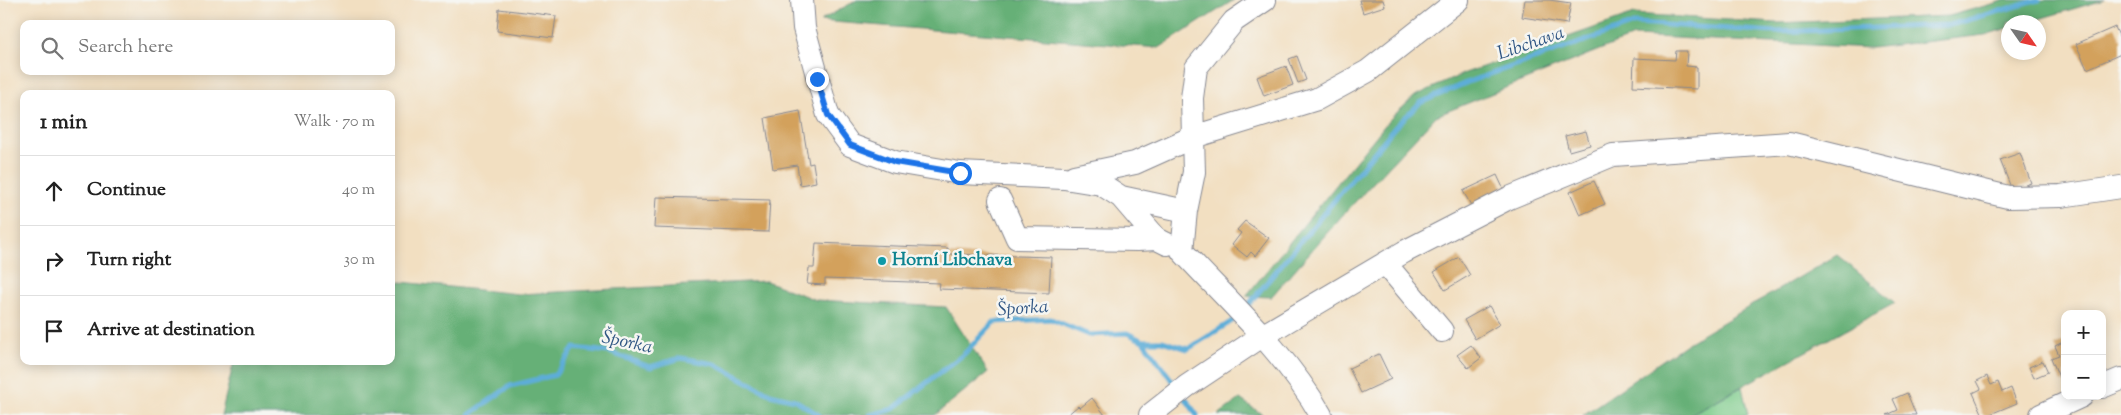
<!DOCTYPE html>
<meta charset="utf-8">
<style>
body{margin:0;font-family:"Sorts Mill Goudy",serif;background:#f6f6f6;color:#222}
.controls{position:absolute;right:15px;bottom:15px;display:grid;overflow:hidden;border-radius:10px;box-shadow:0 2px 12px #0003}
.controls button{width:45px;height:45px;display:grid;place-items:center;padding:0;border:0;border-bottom:1px solid #e0e0e0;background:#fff;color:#222;font:25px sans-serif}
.compass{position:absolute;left:2001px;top:15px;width:45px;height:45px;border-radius:50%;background:#fff;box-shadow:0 2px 12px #0003;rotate:124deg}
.stop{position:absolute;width:15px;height:15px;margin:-11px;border:4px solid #1a73e8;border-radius:50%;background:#fff}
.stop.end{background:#1a73e8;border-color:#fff;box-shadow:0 1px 5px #0008}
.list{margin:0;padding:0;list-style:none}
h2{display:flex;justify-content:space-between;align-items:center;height:65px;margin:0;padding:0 20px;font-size:21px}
h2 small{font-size:16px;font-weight:400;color:#767676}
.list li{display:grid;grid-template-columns:32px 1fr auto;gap:15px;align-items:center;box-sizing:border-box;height:70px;padding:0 20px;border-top:1px solid #e0e0e0}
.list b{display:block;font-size:19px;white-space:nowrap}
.list em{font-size:16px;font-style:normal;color:#767676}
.icon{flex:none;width:28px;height:28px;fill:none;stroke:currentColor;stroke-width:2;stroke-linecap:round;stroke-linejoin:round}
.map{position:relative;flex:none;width:2121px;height:415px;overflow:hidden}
.search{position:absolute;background:#fff;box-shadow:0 2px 12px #0003;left:20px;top:20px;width:375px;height:55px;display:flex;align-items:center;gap:12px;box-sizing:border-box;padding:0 18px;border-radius:10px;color:#767676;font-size:19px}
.panel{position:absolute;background:#fff;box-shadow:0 2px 12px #0003;left:20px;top:90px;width:375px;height:275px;border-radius:10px}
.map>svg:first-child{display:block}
.green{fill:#7ecc8b;stroke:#4c7e74}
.forest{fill:#66b077;stroke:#40706a}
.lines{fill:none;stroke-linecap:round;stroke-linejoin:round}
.stream{stroke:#5dadd8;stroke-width:5}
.building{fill:#d3a15b}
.minor-casing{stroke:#868790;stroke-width:24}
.minor{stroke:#fff;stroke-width:22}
.route{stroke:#1a73e8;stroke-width:6}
.culture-dot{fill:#0f9aa8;stroke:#f6f6f2;stroke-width:2}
.labels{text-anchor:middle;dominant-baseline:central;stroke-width:5;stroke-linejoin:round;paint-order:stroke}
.culture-label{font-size:18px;font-weight:bold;fill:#0d838f;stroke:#f6f6f2;text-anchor:start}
.water-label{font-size:19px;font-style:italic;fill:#2f5583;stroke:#f6f6f2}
</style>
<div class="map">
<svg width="2121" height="415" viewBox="0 0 2121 415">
<rect width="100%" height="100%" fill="#f6f6f2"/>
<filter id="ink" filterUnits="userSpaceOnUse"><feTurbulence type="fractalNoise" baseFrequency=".02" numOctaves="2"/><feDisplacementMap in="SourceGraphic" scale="10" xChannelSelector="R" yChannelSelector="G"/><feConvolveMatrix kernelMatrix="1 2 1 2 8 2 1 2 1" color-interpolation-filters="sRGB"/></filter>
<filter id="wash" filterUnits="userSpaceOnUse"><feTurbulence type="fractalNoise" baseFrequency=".0096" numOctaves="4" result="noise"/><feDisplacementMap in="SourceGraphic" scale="20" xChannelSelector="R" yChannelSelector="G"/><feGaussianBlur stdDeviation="1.12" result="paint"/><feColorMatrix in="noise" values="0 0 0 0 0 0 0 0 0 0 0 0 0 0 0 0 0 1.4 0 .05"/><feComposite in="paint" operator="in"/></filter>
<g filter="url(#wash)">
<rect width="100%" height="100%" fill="#f2dfc1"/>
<path class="green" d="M 1742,387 L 1748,415 L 1689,415 Z"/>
<path class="forest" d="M 857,0 L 1234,0 L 1159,48 L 820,21 Z
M 2006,0 L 2104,0 L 2028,22 L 2008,22 L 2008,28 L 1985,35 L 1871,48 L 1634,36 L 1436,116 L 1341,217 L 1271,297 L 1246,296 L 1389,120 L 1415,96 L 1465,73 L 1634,14 L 1776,23 L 1949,16 Z
M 1837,255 L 1895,303 L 1689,415 L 1583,415 L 1686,344 Z
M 391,281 L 519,294 L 766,281 L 816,300 L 946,307 L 988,372 L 935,415 L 221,415 L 234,361 L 391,361 Z
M 1240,399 L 1263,415 L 1218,415 Z"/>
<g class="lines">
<path class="stream" d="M 1244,310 L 1395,127 L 1420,103 L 1468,82 L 1636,23 L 1775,32 L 1950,25 L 2039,0
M 1143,341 L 1162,341 L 1188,349 L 1237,318
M 1183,395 L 1197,415
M 469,415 L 510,386 L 555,375 L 574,348 L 609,352 L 650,367 L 681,358 L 715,364 L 770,394 L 795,400 L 819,415
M 870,415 L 893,409 L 964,354 L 994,322 L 1051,319 L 1089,335 L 1127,333 L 1143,341 L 1176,386"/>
</g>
<g id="blocks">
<path class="building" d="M 1359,0 L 1383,0 L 1385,6 L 1363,13 Z
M 1525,0 L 1549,0 L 1571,3 L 1567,24 L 1522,17 Z
M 499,9 L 556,16 L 553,38 L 497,31 Z
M 2115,27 L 2121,40 L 2121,54 L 2087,69 L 2076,44 Z
M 1676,51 L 1687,51 L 1686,66 L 1697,67 L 1697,89 L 1633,86 L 1634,58 L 1675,60 Z
M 1297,56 L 1306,80 L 1298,83 L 1289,59 Z
M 1286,66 L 1293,85 L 1264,96 L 1257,77 Z
M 800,111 L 809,164 L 813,163 L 816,182 L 800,185 L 797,165 L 773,169 L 765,118 Z
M 1586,131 L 1590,145 L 1569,151 L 1565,136 Z
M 2020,153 L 2031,183 L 2012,190 L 2000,160 Z
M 1497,175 L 1504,190 L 1472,207 L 1463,191 Z
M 1594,181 L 1605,204 L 1580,215 L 1570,192 Z
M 656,197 L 770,200 L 768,232 L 654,228 Z
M 1245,221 L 1269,238 L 1255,256 L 1251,252 L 1247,257 L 1232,245 L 1241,233 L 1237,230 Z
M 816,243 L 948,248 L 948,254 L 1051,257 L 1049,293 L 939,289 L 940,283 L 825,279 L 825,285 L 807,284 L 809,268 L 814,268 Z
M 1459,257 L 1470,275 L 1445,290 L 1434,272 Z
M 1489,306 L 1500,324 L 1475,339 L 1464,320 Z
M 2065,341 L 2065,381 L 2061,382 L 2051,358 L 2059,355 L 2055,346 Z
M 1471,345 L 1481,358 L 1468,368 L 1457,355 Z
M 1379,354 L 1391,379 L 1361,393 L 1349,368 Z
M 2043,361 L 2048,372 L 2034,378 L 2029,367 Z
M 1987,376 L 1991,385 L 1998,382 L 2002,392 L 2011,388 L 2017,403 L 1988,415 L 1983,415 L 1973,393 L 1981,389 L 1977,381 Z
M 1907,393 L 1916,415 L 1887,415 L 1898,410 L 1893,399 Z
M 1092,398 L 1105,415 L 1067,415 L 1078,406 L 1080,408 Z"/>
</g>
</g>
<g filter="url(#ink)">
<use href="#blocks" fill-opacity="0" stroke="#868790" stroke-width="1"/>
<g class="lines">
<defs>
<path id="minor" d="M 802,0 L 804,28 L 828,115 L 850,145 L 895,162 L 960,173 L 1064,178 L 1101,184 L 1121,197 L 1186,211
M 1074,176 L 1135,163 L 1193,137 L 1192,98 L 1196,68 L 1234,21 L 1265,0
M 1121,197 L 1157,239 L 1167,244
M 1000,200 L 1017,238 L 1137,240 L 1157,239
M 1385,263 L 1442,331
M 2102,387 L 2121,379
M 1150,415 L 1187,386 L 1262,336 L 1404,252 L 1509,198 L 1613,155 L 1789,143 L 2008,197 L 2061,196 L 2121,187
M 1321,415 C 1287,354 1229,302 1182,251 L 1186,211 L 1194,172 L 1193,137 L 1317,99 L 1368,71 L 1458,0
M 2041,415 L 2082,396"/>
</defs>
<use href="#minor" class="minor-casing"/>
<use href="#minor" class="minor"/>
</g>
</g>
<g class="lines" filter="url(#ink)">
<path class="route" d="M 817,79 L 828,115 L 850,145 L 895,162 L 960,173"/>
</g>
<circle class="culture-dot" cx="882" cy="261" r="5"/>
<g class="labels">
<g class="culture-label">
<text x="892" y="261">Horní Libchava</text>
</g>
<g class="water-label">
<text transform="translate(1531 44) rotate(-19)">Libchava</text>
<text transform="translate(1023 309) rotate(-4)">Šporka</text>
<text transform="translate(627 343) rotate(12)">Šporka</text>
</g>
</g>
</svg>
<div class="controls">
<button>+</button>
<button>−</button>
</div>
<svg class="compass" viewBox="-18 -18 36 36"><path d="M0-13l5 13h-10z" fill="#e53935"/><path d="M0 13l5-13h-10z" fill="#767676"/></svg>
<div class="stop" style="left:960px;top:173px"></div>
<div class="stop end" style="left:817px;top:79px"></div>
<div class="search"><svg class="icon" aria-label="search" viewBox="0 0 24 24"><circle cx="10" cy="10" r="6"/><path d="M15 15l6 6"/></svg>Search here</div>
<section class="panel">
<h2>1 min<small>Walk · 70 m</small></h2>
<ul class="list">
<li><svg class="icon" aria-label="ahead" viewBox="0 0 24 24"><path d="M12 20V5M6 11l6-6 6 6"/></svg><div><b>Continue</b></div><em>40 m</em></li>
<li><svg class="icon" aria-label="right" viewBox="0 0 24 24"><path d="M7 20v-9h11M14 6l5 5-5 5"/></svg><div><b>Turn right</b></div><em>30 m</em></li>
<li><svg class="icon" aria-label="arrive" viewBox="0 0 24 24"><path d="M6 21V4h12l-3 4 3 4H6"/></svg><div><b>Arrive at destination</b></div></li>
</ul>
</section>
</div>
